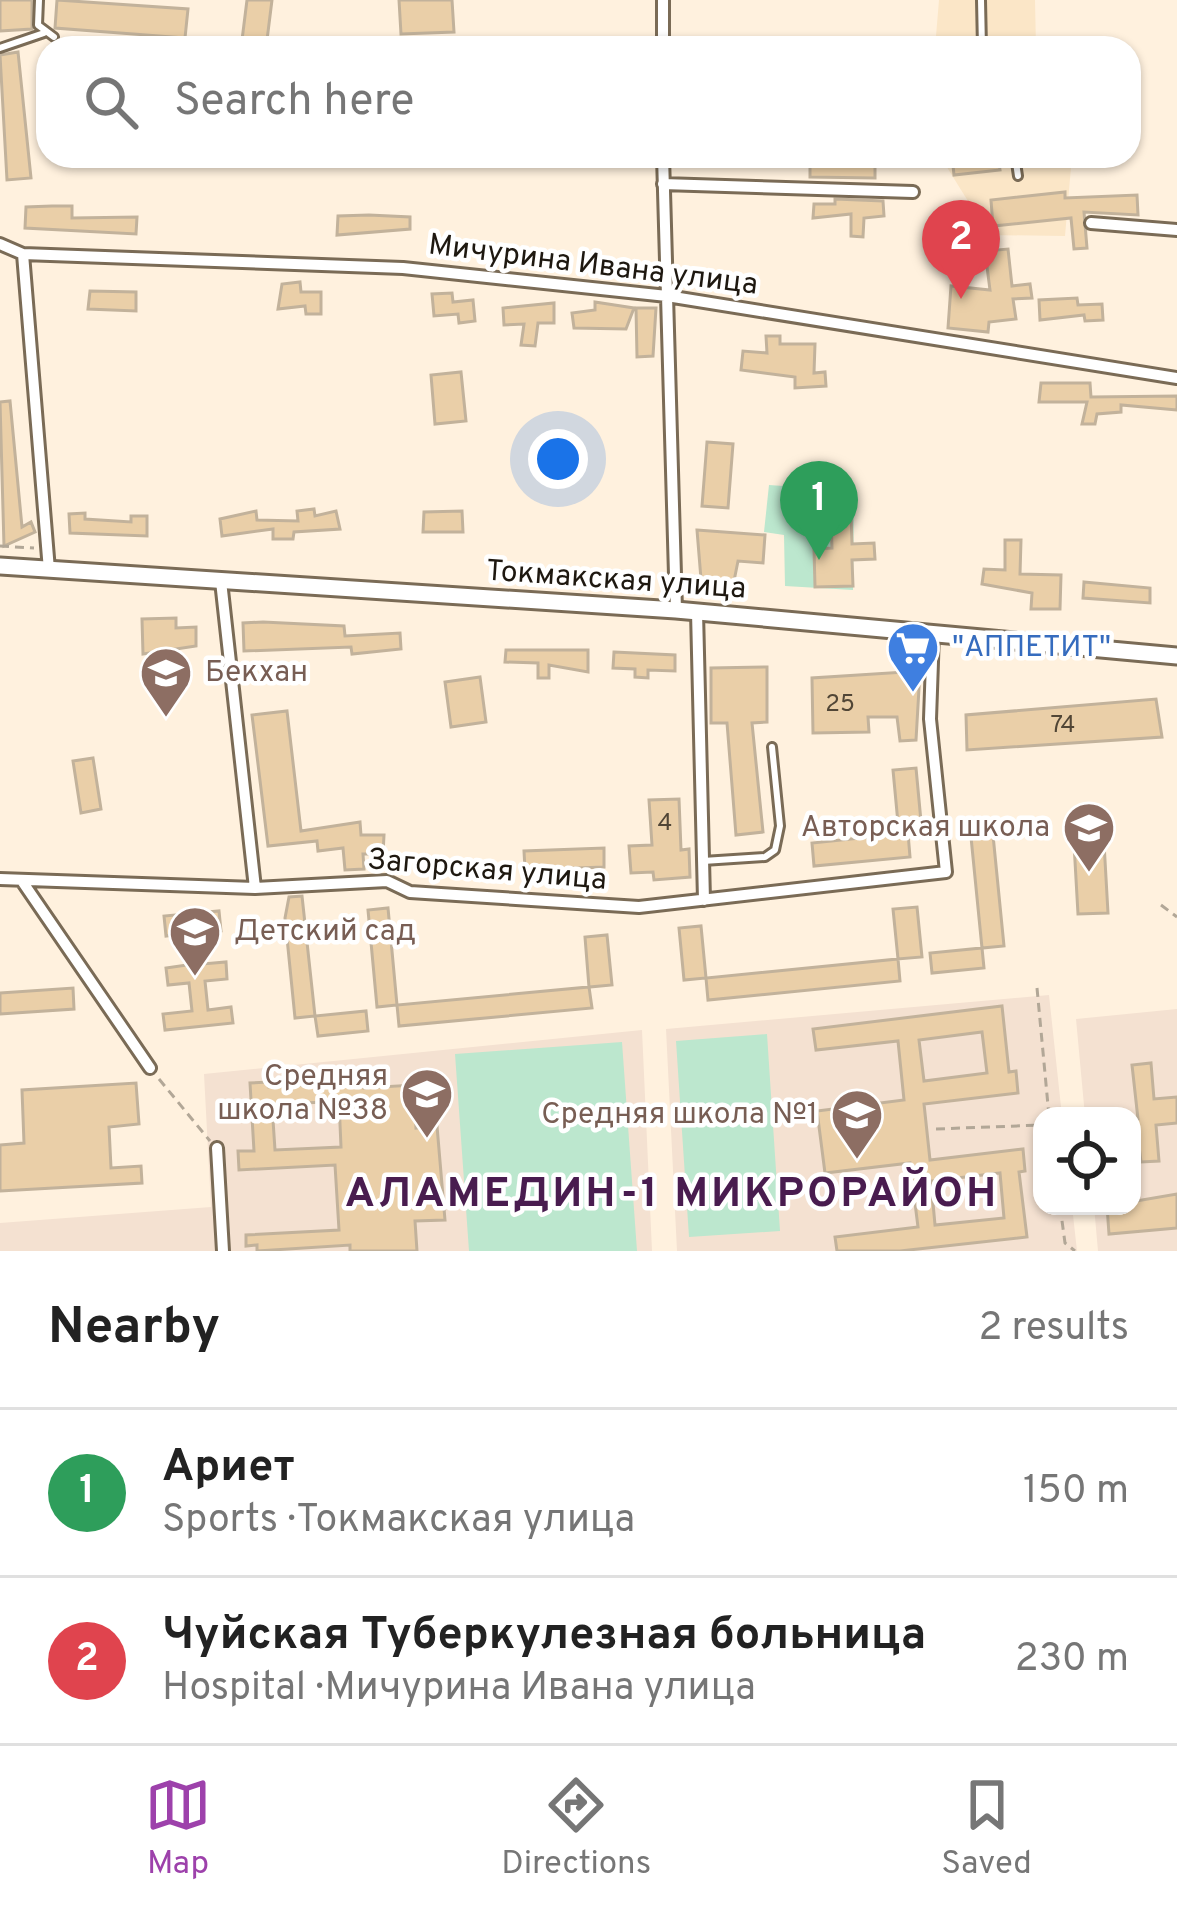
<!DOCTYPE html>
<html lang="en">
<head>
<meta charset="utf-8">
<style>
  :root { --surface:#fff; --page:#f6f6f6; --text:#222; --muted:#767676; --line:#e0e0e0; --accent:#9d41ab }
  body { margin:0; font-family:Overpass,sans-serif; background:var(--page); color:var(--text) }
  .controls { position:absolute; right:36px; bottom:36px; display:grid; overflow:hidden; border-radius:24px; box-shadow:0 3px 9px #0004 }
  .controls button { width:108px; height:108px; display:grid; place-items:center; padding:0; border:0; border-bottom:3px solid var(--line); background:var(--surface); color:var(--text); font:60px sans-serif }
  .you { position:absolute; left:558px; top:459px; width:42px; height:42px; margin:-30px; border:9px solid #fff; border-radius:50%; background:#1a73e8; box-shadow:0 0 0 18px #1a73e833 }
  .badge { display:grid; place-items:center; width:78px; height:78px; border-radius:50%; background:var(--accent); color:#fff; font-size:39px; font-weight:700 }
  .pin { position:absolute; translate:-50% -99px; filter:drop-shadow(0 3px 6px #0008) }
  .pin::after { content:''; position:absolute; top:63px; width:42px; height:36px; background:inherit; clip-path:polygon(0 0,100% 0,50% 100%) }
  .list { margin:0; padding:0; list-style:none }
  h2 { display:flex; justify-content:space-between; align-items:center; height:156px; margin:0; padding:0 48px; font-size:51px }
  h2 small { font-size:39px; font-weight:400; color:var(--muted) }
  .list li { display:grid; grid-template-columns:78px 1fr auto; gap:36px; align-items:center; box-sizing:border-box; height:168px; padding:0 48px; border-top:3px solid var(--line) }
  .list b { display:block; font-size:45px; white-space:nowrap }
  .list p { margin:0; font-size:39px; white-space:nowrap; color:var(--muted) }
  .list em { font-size:39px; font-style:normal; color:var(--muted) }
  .icon { flex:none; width:66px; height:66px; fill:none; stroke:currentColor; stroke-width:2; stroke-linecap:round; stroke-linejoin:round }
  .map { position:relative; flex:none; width:1177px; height:1251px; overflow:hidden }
  .search { position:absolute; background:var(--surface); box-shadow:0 3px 9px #0004; left:36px; right:36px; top:36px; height:132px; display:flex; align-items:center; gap:30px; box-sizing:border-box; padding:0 42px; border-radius:36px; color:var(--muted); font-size:45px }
  .sheet { height:492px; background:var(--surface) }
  nav { display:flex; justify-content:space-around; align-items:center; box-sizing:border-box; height:168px; border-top:3px solid var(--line); background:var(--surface); font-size:33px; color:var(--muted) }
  nav a { display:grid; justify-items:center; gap:6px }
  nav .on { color:var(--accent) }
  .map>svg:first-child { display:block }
  .built { fill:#fbe6c7 }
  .education { fill:#f4e1d1 }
  .green { fill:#bce7ce }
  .building { fill:#eacfa8; stroke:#c2b29b; stroke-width:3; fill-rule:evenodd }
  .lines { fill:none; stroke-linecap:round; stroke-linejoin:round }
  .service-casing { stroke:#7a6b56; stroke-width:12 }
  .minor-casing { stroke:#7a6b56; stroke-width:16 }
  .secondary-casing { stroke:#7a6b56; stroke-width:21 }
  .path { stroke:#b2a797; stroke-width:3; stroke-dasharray:9 6; stroke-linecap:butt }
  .service { stroke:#fff; stroke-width:6 }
  .minor { stroke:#fff; stroke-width:10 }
  .secondary { stroke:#fff; stroke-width:15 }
  .labels { text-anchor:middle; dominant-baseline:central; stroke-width:9; stroke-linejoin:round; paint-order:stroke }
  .number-label { font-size:24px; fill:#514636 }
  .street-label { font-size:30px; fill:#1e1810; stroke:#fff }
  .shop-label { font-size:30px; fill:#366cbe; stroke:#fff; text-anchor:start }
  .education-label { font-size:30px; fill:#785e54; stroke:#fff; text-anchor:end }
  .district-label { font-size:42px; font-weight:bold; letter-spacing:3px; fill:#491c4f; stroke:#fff }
</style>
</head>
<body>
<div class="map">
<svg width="1177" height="1251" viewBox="0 0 1177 1251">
  <rect width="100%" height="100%" fill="#fff1de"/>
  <path class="built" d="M939 0H1035L1036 48H935Z
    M940 156H1072L1065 236 989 235Z"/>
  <path class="education" d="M1049 995 1062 1116H1042V1206H1072L1077 1251H677L666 1029Z
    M1177 1009V1251H1098L1094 1206H1132V1116H1085L1076 1019Z
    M642 1030 652 1251H0V1223L211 1207 204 1074Z"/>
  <path class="green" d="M769 485 854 491 853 590 785 586 784 535 764 532Z
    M767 1034 780 1231 689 1237 676 1041Z
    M622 1042 637 1251H469L455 1054Z"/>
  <path class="building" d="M0 0H32V29L0 31Z
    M57 0 188 9 185 38 55 28Z
    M247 0H272L266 48H241Z
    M399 0H452L454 32 401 34Z
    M18 52 31 178 7 180 0 55Z
    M952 156H998L1000 170 954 175Z
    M810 160 875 162V178L810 177Z
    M1065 192V198L1137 195 1138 215 1084 212 1087 248 1074 249 1071 218 993 226 991 200Z
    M835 199 883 201 884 216 864 218 863 237 851 236V214L813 218 814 204H835Z
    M52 206H72V218L137 217 136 234 25 228 26 207Z
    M369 215 410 217V229L337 235 338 216Z
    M1008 249 1012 286 1030 284 1032 298 1013 299 1016 319 989 322 988 332 948 328 951 286 990 290 985 251Z
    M300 282 301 292H321V314H306L305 306 278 309 282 284Z
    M90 291 136 292V311L88 309Z
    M452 293 453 302 473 300 475 321 459 323 458 314 434 316 432 294Z
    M1077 298 1078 305 1102 304 1103 320 1085 321 1084 315 1040 320 1039 300Z
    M595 302 634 308 626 329 574 328 572 313 595 310Z
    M554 303V323H538L535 346 521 345 524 324 504 325 503 308Z
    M636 308H656L653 356 637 357Z
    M766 336H780V344H815L814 373 825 372 826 386 795 388V377L741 370 743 351 767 353Z
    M461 372 466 421 435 424 431 375Z
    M1041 383H1090L1091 397 1177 396V410L1121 405V412L1097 414 1095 424H1082L1087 402H1039Z
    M10 401 22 527 31 522 35 532 4 546 0 402Z
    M707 442 733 444 728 508 702 506Z
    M314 509 315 516 336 511 340 529 294 532 293 539H273V529L222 536 220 519 256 511 257 520 298 521 297 511Z
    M462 511 463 532H423L424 512Z
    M85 513V519L131 522V516H147V536L70 533 69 514Z
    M831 513H851L852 544 874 543 875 559 852 560 853 586 815 587 814 549 832 548Z
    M697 530 765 535 763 563 738 561 734 581 701 579Z
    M1005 540H1021L1020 574 1061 575 1060 609H1031L1032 593 982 584 984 569 1005 570Z
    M1084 582 1150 588V603L1083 598Z
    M176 618V628L196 627V646L143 654 142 619Z
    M263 622 344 626 345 636 400 633 401 649 352 654 351 647 244 651 243 623Z
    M506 650H588V672L549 665V678H538V663L505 662Z
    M614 652 675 655V671L648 670V678L635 677V669L613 668Z
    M767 667V722L752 723 763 832 736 835 727 723H711V668Z
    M920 671 916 740 900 741 897 717H868L869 732 813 733 812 678Z
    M480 677 486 722 451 727 445 682Z
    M1156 699 1162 737 967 750 966 715Z
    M287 711 301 831 360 822 361 835H384L383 854H363L364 869 345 870 343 848 318 851 317 841 268 846 252 715Z
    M93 758 101 809 81 813 73 761Z
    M916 768 922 832 899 834 893 770Z
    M679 799 681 850 689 849 690 877 654 880 653 872 631 873 629 846 652 845 649 800Z
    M992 825 1004 946 982 948 970 827Z
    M1103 825 1108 913 1078 914 1073 826Z
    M908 833 910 857 814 866 812 843Z
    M604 848V867L525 870 524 851Z
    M302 896 315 1016 295 1018 285 918 289 897Z
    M917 907 922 957 898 959 893 909Z
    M388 908 397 1005 377 1007 368 910Z
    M219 911 221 931 200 933 203 964 226 962 227 979 205 981 208 1010 231 1007 233 1023 165 1030 163 1014 192 1011 189 983 168 985 166 968 187 965 184 934 166 936 164 916Z
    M701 926 706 978 684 980 679 928Z
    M607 935 612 985 589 987 585 937Z
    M982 948 984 968 932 973 930 953Z
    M898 959 900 981 708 1000 706 978Z
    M589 987 592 1008 399 1026 397 1005Z
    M73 988 74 1009 0 1014V993Z
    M1002 1006 1009 1072 1016 1071 1018 1093 924 1104 930 1160 1023 1149 1025 1171 1019 1172 1027 1237 900 1251H837L835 1237 918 1227 910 1163 825 1173 817 1111 904 1100 898 1041 816 1050 813 1029ZM982 1032 987 1073 924 1081 919 1040ZM1000 1173 1004 1218 935 1225 931 1181Z
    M366 1011 368 1031 318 1036 315 1016Z
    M1151 1063 1154 1099 1177 1097V1123L1156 1125 1159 1161 1141 1162 1138 1138 1132 1139V1120L1138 1119 1132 1065Z
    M364 1081V1088L414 1085 416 1128 437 1126 445 1220 415 1221 417 1251H350V1245L257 1251V1245L246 1246V1235L339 1230 335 1165 239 1170 238 1151H254L250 1083 269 1082V1087ZM339 1101 341 1147 275 1150 272 1105Z
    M136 1083 139 1124 109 1127 111 1168 141 1166 142 1183 0 1191V1145L24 1143 22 1090Z
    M1177 1194V1228L1109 1234 1107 1206Z"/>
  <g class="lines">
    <g class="service-casing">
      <path id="service" d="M39 0 38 25 54 37
        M981 0 982 48
        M0 48 44 33
        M1015 156 1018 176
        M703 861 765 857 775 850 780 826 772 747"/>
    </g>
    <g class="minor-casing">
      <path id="minor" d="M663 0V48
        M663 156 676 610
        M663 184 913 192
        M1091 223 1177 230
        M0 244 23 254 403 268 667 296 1177 378
        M23 254 49 570
        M221 581 255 888
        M697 612 704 900
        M0 879 255 888 387 881 410 892 639 907 946 872 930 719 933 633
        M22 881 150 1068
        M217 1148 223 1251"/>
    </g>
    <g class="secondary-casing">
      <path id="secondary" d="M0 566 676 610 1177 656"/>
    </g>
    <path class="path" d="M0 546 34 548
      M1161 905 1177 917
      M1037 988 1049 1116
      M159 1079 210 1141
      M936 1129 1042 1125
      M1060 1206 1065 1243 1075 1251"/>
    <use href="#service" class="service"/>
    <use href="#minor" class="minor"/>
    <use href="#secondary" class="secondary"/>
  </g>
  <defs>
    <g id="supermarket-pin" transform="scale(2.7)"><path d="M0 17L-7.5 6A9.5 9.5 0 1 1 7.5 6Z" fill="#3f7fe0" stroke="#fff"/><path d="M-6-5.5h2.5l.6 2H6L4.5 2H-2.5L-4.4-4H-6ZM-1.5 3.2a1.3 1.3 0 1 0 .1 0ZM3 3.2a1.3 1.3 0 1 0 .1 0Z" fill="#fff"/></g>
    <g id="school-pin" transform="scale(2.7)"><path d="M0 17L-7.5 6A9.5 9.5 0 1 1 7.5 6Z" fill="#8d6e63" stroke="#fff"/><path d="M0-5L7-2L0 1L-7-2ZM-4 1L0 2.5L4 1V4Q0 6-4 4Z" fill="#fff"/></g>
  </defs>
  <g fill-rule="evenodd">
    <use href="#supermarket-pin" x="913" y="648"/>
    <use href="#school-pin" x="166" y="673"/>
    <use href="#school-pin" x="1089" y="828"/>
    <use href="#school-pin" x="195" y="932"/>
    <use href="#school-pin" x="427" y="1094"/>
    <use href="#school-pin" x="857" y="1115"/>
  </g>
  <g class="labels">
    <g class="number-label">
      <text x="840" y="705">25</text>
      <text x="1063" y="726">74</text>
      <text x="665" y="824">4</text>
    </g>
    <g class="street-label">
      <text transform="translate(593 266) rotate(7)">Мичурина Ивана улица</text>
      <text transform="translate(616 581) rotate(4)">Токмакская улица</text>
      <text transform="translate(487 871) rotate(5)">Загорская улица</text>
    </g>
    <g class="shop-label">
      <text x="952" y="648">"АППЕТИТ"</text>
    </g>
    <g class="education-label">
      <text x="205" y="673" text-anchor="start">Бекхан</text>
      <text x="1050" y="828">Авторская школа</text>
      <text x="234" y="932" text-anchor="start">Детский сад</text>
      <text x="388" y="1077">Средняя<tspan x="388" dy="34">школа №38</tspan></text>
      <text x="818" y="1115">Средняя школа №1</text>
    </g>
    <g class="district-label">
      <text x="672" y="1195">АЛАМЕДИН-1 МИКРОРАЙОН</text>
    </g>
  </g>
</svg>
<div class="controls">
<button><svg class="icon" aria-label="locate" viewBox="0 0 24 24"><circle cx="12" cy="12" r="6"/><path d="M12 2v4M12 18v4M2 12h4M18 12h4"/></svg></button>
</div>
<div class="you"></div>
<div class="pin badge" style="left:819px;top:560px;background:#2e9e5b">1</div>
<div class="pin badge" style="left:961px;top:299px;background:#e0444e">2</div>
<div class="search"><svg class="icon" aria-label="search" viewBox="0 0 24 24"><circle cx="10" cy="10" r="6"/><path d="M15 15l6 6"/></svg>Search here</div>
</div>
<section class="sheet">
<h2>Nearby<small>2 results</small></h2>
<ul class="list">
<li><span class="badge" style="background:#2e9e5b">1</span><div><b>Ариет</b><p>Sports · Токмакская улица</p></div><em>150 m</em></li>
<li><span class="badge" style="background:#e0444e">2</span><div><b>Чуйская Туберкулезная больница</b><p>Hospital · Мичурина Ивана улица</p></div><em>230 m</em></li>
</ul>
</section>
<nav>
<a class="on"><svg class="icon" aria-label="map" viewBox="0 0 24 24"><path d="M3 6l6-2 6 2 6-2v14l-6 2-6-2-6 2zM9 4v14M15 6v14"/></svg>Map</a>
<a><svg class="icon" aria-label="directions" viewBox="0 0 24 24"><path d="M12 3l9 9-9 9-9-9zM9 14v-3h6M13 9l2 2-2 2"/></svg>Directions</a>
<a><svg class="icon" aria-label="saved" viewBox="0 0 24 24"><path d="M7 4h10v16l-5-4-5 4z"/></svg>Saved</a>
</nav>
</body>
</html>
